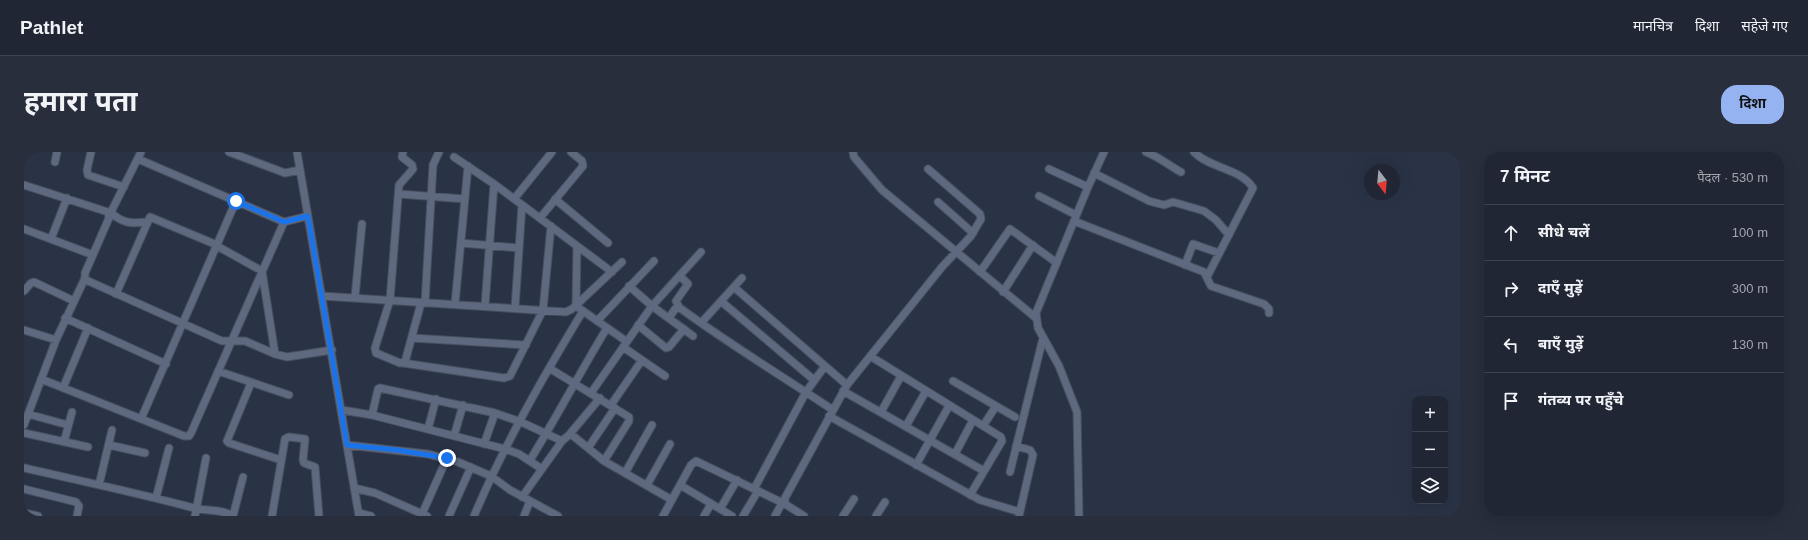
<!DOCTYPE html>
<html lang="hi">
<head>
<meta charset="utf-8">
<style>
  :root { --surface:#202634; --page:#282e3c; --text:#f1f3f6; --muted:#a2a5ac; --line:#3d434f; --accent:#95b2f1 }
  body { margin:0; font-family:Arial,"Noto Sans Devanagari",sans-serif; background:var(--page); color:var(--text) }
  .controls { position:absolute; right:12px; bottom:12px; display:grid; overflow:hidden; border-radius:8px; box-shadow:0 4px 16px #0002 }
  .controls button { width:36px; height:36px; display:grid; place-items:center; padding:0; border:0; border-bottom:1px solid var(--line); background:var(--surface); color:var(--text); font:20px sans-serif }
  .compass { position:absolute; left:1340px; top:12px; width:36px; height:36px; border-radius:50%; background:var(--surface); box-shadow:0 4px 16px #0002; rotate:164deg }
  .stop { position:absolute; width:12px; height:12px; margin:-9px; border:3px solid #1a73e8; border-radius:50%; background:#fff }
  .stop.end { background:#1a73e8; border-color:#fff; box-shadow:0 1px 4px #0008 }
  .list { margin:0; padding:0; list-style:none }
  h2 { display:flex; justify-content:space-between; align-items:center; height:52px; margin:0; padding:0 16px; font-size:17px }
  h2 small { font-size:13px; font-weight:400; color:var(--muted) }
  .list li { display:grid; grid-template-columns:26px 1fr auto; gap:12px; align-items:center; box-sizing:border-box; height:56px; padding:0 16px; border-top:1px solid var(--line) }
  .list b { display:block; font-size:15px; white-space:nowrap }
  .list em { font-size:13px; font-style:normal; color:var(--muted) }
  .icon { flex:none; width:22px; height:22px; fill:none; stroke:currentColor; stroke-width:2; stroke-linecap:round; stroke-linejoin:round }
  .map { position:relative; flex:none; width:1436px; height:364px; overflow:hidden; border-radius:16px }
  header { display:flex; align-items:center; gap:24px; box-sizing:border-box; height:56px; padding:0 20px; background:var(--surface); border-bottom:1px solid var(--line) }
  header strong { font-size:19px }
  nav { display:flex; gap:22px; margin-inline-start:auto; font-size:14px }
  .intro { display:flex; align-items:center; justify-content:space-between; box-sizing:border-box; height:96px; padding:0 24px }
  h1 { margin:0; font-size:28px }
  .button { padding:10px 18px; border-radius:16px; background:var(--accent); color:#111; font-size:14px; font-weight:700 }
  main { display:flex; gap:24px; padding:0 24px }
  aside { flex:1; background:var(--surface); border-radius:16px; box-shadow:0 4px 16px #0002 }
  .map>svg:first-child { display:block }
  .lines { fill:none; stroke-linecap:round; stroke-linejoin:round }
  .minor-casing { stroke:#474f5f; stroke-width:9 }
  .minor { stroke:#5e697f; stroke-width:7 }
  .route { stroke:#1a73e8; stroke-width:5 }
</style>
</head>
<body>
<header>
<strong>Pathlet</strong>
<nav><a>मानचित्र</a><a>दिशा</a><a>सहेजे गए</a></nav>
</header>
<div class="intro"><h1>हमारा पता</h1><a class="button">दिशा</a></div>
<main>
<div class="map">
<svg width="1436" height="364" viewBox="0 0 1436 364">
  <rect width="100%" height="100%" fill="#2a3346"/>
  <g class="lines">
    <g class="minor-casing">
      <path id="minor" d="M67 0 63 18 64 23 100 35
        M205 0 261 21 276 18
        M273 0 335 364
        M379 0 378 5 388 13 389 17 375 33 366 148 351 196 352 201 376 211 381 210 397 151
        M829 0 830 5 858 38 1012 166
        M1122 0C1137 6 1144 13 1157 20
        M1170 0C1185 16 1218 17 1229 36L1183 125
        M430 5 470 32 588 120
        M31 10 33 0
        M1025 17 1064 35
        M1070 21 1125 49 1140 53 1149 50 1180 59 1192 68 1205 83
        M0 33 84 60 85 66 61 121V126L62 128 198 189H221L251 202 263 205 308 198
        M375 42 441 47
        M1015 44 1052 63
        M490 47 528 0
        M531 47 584 91
        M914 50 949 81
        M87 61C99 71 107 72 122 70
        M86 62 117 0
        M516 66 559 14 558 9 547 0
        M1050 69 1180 120 1187 134 1240 152 1245 157V161
        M260 70 284 64
        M0 77 69 103
        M27 87 43 46
        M437 91 495 96
        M193 94 238 119 251 202
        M553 94 552 154 602 189
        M1161 113 1169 92 1195 101
        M956 120 986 77 1033 111
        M605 134 628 154 677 100
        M711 136 823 233
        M0 139 7 131 10 130 50 149
        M979 140 1009 93
        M92 142 126 65 193 93
        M298 144 542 160 548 157 598 110
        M331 145 338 72
        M698 150 790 228
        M401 151 409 13 415 0
        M431 152 444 14
        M461 154 470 32
        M655 155 652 149 664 132 656 124
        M491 156 498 53
        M41 166 142 212
        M645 166 651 157 656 156C705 192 758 224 809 258
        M573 169 630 109
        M677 171 718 126
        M614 173 642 196 645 195 660 177
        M0 178 32 188 0 273
        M388 186 502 193
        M32 188 61 126
        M599 195 641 224
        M846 204 977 285 978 289 946 343
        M379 211 480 226 486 224 519 158 527 74
        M525 216 605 265V269L580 309
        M194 219 265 243
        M17 227 160 284H165L167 281 260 70 114 7
        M929 229 991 265
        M227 231 203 289 205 291 257 308
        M39 236 64 176
        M819 239 960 319
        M567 241 628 154 669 184
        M587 253 618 208
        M318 258 348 263 481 297 495 302 518 317
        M857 260 877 224
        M4 262 44 273
        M348 263 354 237 356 236 471 261 497 270 538 289 545 283H548L580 309 648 348
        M805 264 956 348 996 360
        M117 267 212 49
        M882 274 902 239
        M959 274 972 254
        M404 277 412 247
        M0 281 64 295
        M545 283 576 246
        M430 284 439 253
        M40 290 48 260
        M460 292 471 261
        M85 293 121 301
        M323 293 404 302 434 310 467 324 486 338 534 364
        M992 294 1006 298 1009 303 995 364
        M564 296 591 256
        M931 302 949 268
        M506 308C533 265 556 220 583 176
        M892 313 925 254
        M0 316C57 329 114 341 170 356 181 359 200 357 208 364
        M986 320 1019 186
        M601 321 628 273
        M75 333 88 278
        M623 333 646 292
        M656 333 708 364
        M330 336 351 341 403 364
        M0 337 52 350 55 354 53 364
        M730 337 782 240 801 214
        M498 345 538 289
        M132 346 145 296
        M696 357 713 328
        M0 361 14 364
        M335 361 347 364
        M398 362 423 306
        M171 364 182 306
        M209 364 219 325
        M248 364 261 287 265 285 281 287 279 308 280 311 291 315 295 364
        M425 364 447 315
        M450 364C480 293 519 225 559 159
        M500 364 506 349
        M639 364 667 313 672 309 761 352
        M680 364 687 352
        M719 364 734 339
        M751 364 758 351
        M780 364 761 352V346L823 233 918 115 947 84 957 67 956 62 904 17
        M819 364 830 347
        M852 364 861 350
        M1055 364 1053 260 1035 214 1014 176 1012 161 1064 35 1080 0"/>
    </g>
    <use href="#minor" class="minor"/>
  </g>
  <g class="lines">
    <path class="route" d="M212 49 260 70 284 64 323 293 373 298 423 306"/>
  </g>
</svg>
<div class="controls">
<button>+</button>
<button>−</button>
<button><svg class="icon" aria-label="layers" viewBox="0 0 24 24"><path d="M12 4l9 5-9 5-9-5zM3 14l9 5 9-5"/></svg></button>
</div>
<svg class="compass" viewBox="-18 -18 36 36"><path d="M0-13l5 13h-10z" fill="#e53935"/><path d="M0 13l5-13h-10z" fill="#a2a5ac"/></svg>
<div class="stop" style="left:212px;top:49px"></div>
<div class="stop end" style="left:423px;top:306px"></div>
</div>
<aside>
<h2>7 मिनट<small>पैदल · 530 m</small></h2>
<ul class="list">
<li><svg class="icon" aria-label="ahead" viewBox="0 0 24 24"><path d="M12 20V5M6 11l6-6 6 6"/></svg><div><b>सीधे चलें</b></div><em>100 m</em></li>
<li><svg class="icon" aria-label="right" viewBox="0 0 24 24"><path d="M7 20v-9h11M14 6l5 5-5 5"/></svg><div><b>दाएँ मुड़ें</b></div><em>300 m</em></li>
<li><svg class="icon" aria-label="left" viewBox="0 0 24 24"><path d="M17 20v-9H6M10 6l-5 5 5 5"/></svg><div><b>बाएँ मुड़ें</b></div><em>130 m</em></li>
<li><svg class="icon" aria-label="arrive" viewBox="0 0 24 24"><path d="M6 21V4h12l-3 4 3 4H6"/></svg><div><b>गंतव्य पर पहुँचे</b></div></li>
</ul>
</aside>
</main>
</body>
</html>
